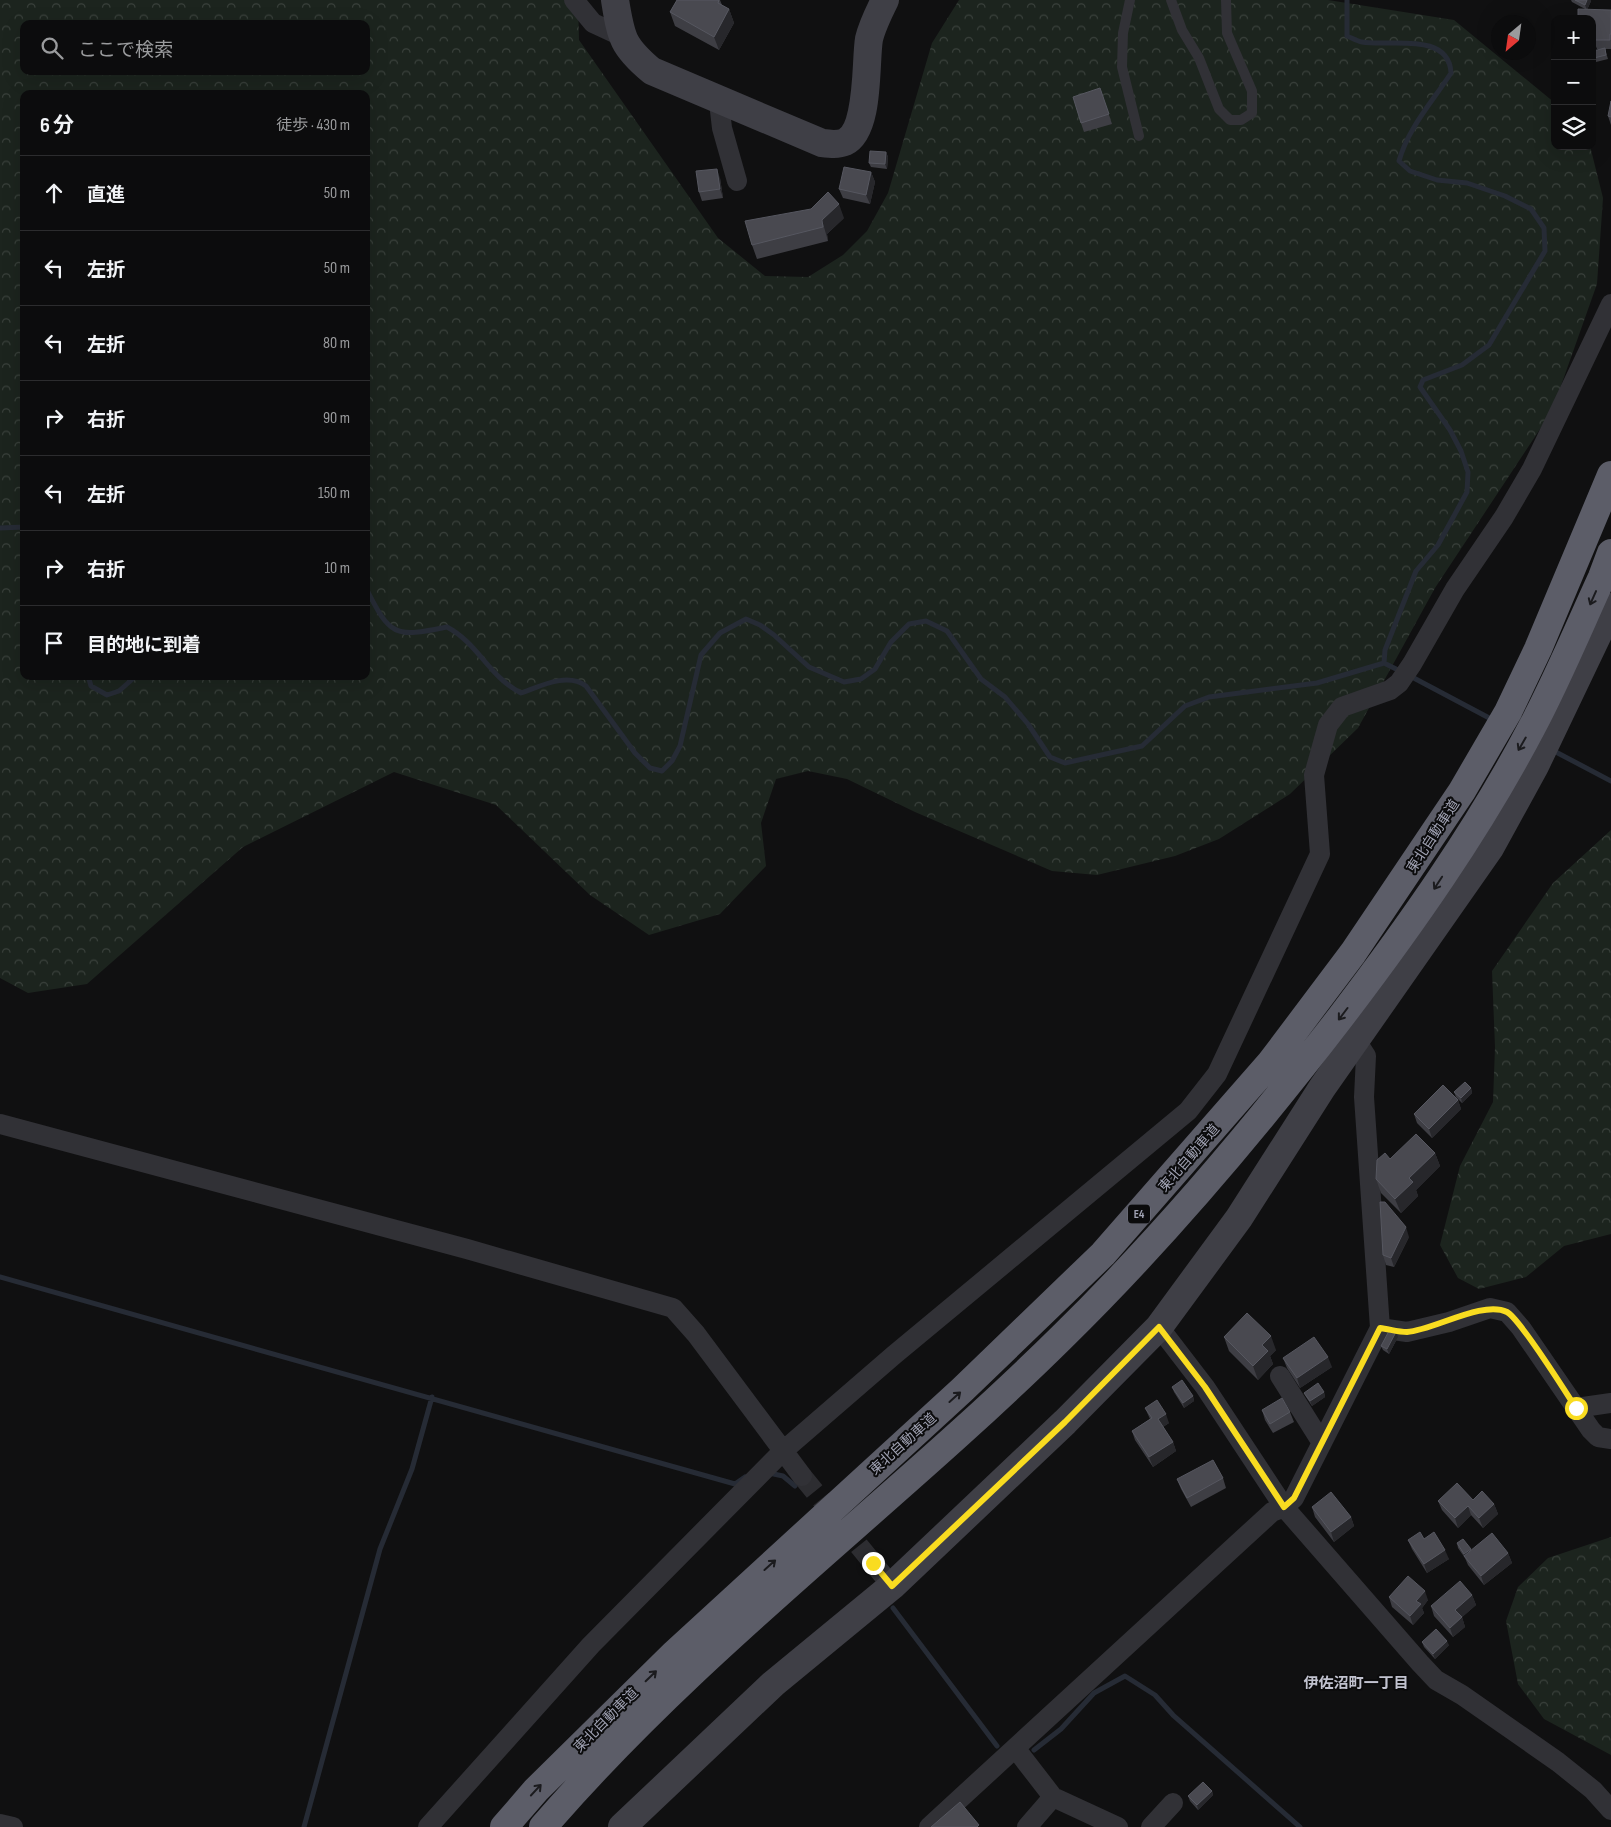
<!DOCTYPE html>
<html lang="ja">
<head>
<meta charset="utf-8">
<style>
  :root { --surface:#0c0c0d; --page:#1a1a1b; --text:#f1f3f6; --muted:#9a9b9d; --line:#2c2c2e }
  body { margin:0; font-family:"Sofia Sans Condensed","Noto Sans JP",sans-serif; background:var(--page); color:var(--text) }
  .controls { position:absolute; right:15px; top:15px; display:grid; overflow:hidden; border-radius:10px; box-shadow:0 5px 20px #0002 }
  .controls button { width:45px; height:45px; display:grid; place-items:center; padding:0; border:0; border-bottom:1px solid var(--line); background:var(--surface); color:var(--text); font:25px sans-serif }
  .compass { position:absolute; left:1491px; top:15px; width:45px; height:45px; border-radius:50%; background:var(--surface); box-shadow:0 5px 20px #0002; rotate:209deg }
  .stop { position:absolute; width:15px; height:15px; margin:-11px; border:4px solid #f9dc20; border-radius:50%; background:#fff }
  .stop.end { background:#f9dc20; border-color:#fff; box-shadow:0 1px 5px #0008 }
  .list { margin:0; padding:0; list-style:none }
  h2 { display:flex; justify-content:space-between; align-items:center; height:65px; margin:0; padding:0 20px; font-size:21px }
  h2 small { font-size:16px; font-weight:400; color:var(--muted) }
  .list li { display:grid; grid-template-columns:32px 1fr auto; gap:15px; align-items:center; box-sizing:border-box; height:75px; padding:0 20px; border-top:1px solid var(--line) }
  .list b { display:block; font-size:19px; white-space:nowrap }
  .list em { font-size:16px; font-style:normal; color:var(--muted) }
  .icon { flex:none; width:28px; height:28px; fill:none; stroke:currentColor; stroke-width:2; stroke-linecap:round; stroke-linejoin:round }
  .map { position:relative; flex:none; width:1611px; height:1827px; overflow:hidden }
  .search { position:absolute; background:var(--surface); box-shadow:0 5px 20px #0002; left:20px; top:20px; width:350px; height:55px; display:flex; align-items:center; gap:12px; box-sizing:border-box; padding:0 18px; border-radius:10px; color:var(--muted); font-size:19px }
  .panel { position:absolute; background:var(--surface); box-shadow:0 5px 20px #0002; left:20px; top:90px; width:350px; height:590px; border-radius:10px }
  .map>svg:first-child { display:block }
  .forest { fill:url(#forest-crowns); fill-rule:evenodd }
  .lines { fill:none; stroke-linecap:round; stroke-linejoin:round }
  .stream { stroke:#262b35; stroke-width:5 }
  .street-tunnel { stroke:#2d2d31; stroke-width:20; stroke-dasharray:20 10; stroke-linecap:butt }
  .lane { stroke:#313136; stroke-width:10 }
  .street { stroke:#313136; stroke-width:20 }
  .secondary { stroke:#3f3f46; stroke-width:28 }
  .highway { stroke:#5c5d68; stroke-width:28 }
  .wall { fill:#3e3e44 }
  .shaded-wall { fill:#27272b }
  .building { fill:#494950; stroke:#565760 }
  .oneway { stroke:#1b1b1e }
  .route { stroke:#f9dc20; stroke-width:6 }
  .labels { text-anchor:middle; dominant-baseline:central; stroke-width:4; stroke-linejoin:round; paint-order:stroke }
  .shield { fill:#0b0b0c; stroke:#737581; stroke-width:1 }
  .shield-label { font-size:12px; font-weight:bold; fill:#a0a2b3 }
  .street-label { font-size:14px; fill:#a0a2b3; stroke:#0b0b0c }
  .neighbourhood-label { font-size:15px; font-weight:bold; fill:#c1c2cf; stroke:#0b0b0c }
</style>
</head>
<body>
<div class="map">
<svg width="1611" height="1827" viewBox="0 0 1611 1827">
  <defs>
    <pattern id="forest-crowns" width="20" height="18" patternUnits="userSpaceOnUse" patternTransform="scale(1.25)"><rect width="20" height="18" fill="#1c241e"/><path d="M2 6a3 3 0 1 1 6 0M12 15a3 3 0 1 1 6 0" fill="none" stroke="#3a413c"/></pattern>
  </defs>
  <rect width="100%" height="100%" fill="#101011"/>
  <path class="forest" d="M0 0H578L579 40 718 238 765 276 808 277 843 255 867 231 888 193 932 43 959 0H1328L1454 20 1555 103V146H1590L1603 198 1597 284 1552 411 1435 588 1358 728 1290 794 1219 839 1175 856 1097 875 1052 871 915 812 847 779 808 771 776 779 761 823 766 866 720 914 649 935 590 895 496 805 394 772 243 847 87 984 28 993 0 978ZM24 24H366V71H24ZM24 94H366V676H24Z
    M1611 830V1234L1564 1246 1526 1277 1479 1289 1458 1278 1440 1245 1460 1166 1493 1102 1495 1047 1492 971 1553 883Z
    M1611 1537V1755L1544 1719 1518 1684 1506 1621 1518 1587 1548 1558Z"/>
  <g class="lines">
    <path class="stream" d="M1347 0V36C1352 38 1357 41 1362 42 1389 47 1449 31 1451 73 1433 101 1408 128 1399 161L1410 171 1437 180 1467 183 1505 196 1531 209 1544 228 1545 251 1489 345 1462 365 1423 380 1420 387 1450 430 1461 451 1468 472 1467 492 1438 545 1416 571 1385 650 1384 663
      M0 528 24 527
      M366 588C390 636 394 638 447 627 479 644 488 676 521 693 541 686 567 672 586 686L635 753 650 768 662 771 672 761 680 746 701 655 720 633 746 619 760 625 774 635 809 667 844 682 861 679 875 669 891 642 909 624 926 621 947 631 981 679 1005 697 1028 724 1050 757 1065 763 1142 746 1185 706 1209 697 1317 683 1384 663 1402 672
      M88 676 91 686 107 695 119 691 136 676
      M1410 676 1493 720
      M1552 750 1611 781
      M0 1277 735 1484 745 1477
      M769 1473 783 1476 795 1486
      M893 1608 997 1746
      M1034 1750 1061 1729 1094 1693 1125 1676 1155 1695 1173 1715 1300 1827
      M304 1827 380 1549 412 1469 432 1397"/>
    <path class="street-tunnel" d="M802 1476 873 1563"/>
    <path class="lane" d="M1130 0 1123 33 1122 67 1139 136
      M1171 0 1182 30 1199 58 1219 109 1230 120H1241L1252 113V91L1227 33 1226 0"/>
    <path class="street" d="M574 0 593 23 621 36
      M719 102 722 128 737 181
      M0 1124 467 1249 673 1308 696 1334 802 1476
      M1159 1327 1205 1387 1284 1507 1420 1663 1436 1680 1462 1695 1558 1762 1593 1790 1611 1810
      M1380 1328 1407 1332 1449 1322 1490 1308 1507 1312 1521 1328 1591 1430 1598 1437 1611 1439
      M1280 1376 1322 1443
      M1576 1408 1611 1403
      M873 1563 892 1586
      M1016 1749 1053 1797 1118 1827
      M0 1824 13 1827
      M428 1827 591 1645 783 1451 894 1355 1188 1111 1217 1074 1320 854 1314 775 1328 725 1342 707 1390 690 1399 683 1412 664 1455 589 1504 517 1532 469 1611 304
      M929 1827 1272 1512 1284 1507 1294 1498 1380 1328 1364 1097 1366 1056 1355 1039
      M1027 1827 1053 1797
      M1151 1827 1173 1803"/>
    <path class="secondary" d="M615 0C621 37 622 46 652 71L822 143C830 144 838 145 845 142 870 130 865 62 869 39 872 26 879 12 885 0
      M622 1827 773 1684 892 1586 1065 1422 1159 1327 1239 1218 1322 1088 1490 848 1535 766 1611 607"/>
    <path class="highway" d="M504 1827 536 1790 675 1653 962 1390 1103 1254 1271 1062 1353 953 1462 791 1508 712 1538 649 1611 475
      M543 1827C699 1646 893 1504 1062 1337 1163 1238 1254 1130 1340 1018 1410 926 1478 830 1532 727 1558 678 1579 627 1602 577L1611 553"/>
  </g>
  <path class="wall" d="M677 0H720L722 5 729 9 734 23 719 50 675 26 670 12Z
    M1571 0H1590L1591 1 1587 10H1611V49H1605L1608 59 1596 62 1594 58 1600 49H1597L1595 44H1592V19L1587 10 1572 2Z
    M1100 88 1112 124 1084 132 1081 123Z
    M1611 101V125L1608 116Z
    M886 152 888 157 887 169 871 167 869 163Z
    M871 172 875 182 870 204 843 198 839 189Z
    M720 178 723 198 702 201 699 192Z
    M844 218 827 234 828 241 757 259 752 245Z
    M1471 1088 1472 1093 1462 1103 1456 1097 1454 1092Z
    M1458 1100 1461 1109 1432 1138 1417 1123 1414 1114Z
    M1435 1153 1440 1166 1416 1190 1418 1196 1401 1213 1381 1193 1376 1179 1390 1159Z
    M1409 1237 1394 1267 1386 1265 1383 1255Z
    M1224 1337 1276 1350 1270 1356 1273 1364 1258 1380 1229 1351Z
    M1398 1337 1389 1354 1383 1350 1381 1346Z
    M1283 1358 1332 1367 1300 1388 1287 1368Z
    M1172 1387 1193 1396 1194 1401 1184 1408 1174 1392Z
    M1324 1392 1325 1397 1312 1406 1306 1397 1304 1393Z
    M1145 1408 1169 1423 1163 1427 1173 1442 1176 1451 1153 1467 1135 1440 1132 1431 1150 1419Z
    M1262 1410 1290 1412 1294 1422 1273 1433 1265 1420Z
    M1223 1478 1226 1488 1191 1507 1181 1489 1177 1479Z
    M1473 1500 1494 1504 1498 1514 1483 1528 1471 1515 1458 1528 1442 1510 1438 1501Z
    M1312 1507 1351 1517 1354 1526 1334 1542 1315 1517Z
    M1424 1539 1449 1559 1427 1573 1412 1549 1408 1540Z
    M1457 1543 1471 1551 1508 1553 1512 1563 1484 1585 1468 1565 1465 1558 1458 1548Z
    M1472 1595 1476 1605 1462 1617 1465 1627 1453 1637 1434 1616 1431 1606Z
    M1389 1597 1428 1600 1422 1608 1424 1613 1413 1625 1392 1607Z
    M1422 1642 1449 1645 1435 1659 1424 1647Z
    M1212 1791 1213 1795 1198 1810 1190 1801 1188 1796Z"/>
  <path class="shaded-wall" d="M1587 0H1590L1591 1 1587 10 1585 5Z
    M729 9 734 23 719 50 714 37Z
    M886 152 888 157 887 169 885 164Z
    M717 169 720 178 723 198 720 189Z
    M871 172 875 182 870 204 866 195Z
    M839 204 844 218 827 234 828 241 822 220Z
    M1471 1088 1472 1093 1462 1103 1461 1098Z
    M1458 1100 1461 1109 1432 1138 1429 1129Z
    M1435 1153 1440 1166 1416 1190 1418 1196 1401 1213 1395 1199 1409 1178Z
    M1406 1227 1409 1237 1394 1267 1391 1258Z
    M1396 1332 1398 1337 1389 1354 1387 1349Z
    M1271 1336 1276 1350 1270 1356 1273 1364 1258 1380 1253 1366 1262 1345Z
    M1328 1357 1332 1367 1300 1388 1297 1378Z
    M1324 1392 1325 1397 1312 1406 1310 1401Z
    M1193 1396 1194 1401 1184 1408 1183 1403Z
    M1166 1414 1169 1423 1161 1428 1158 1419Z
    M1173 1442 1176 1451 1153 1467 1149 1457Z
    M1494 1504 1498 1514 1483 1528 1479 1518Z
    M1468 1506 1471 1515 1458 1528 1455 1518Z
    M1351 1517 1354 1526 1334 1542 1331 1532Z
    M1471 1549 1472 1554 1465 1556 1464 1554Z
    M1445 1550 1449 1559 1427 1573 1424 1564Z
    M1508 1553 1512 1563 1484 1585 1481 1576Z
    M1425 1591 1428 1600 1422 1608 1424 1613 1413 1625 1410 1616 1416 1601Z
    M1472 1595 1476 1605 1459 1620 1455 1610Z
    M1462 1617 1465 1627 1453 1637 1450 1628Z
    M1447 1641 1449 1645 1435 1659 1433 1654Z
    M1212 1791 1213 1795 1198 1810 1197 1805Z"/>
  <path class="building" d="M677 0H719L718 3 729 9 714 37 670 12Z
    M1575 0H1587L1585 5Z
    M1578 9 1611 10V34H1610V40H1594V34H1592V19H1578Z
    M1605 48 1606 55 1594 58 1593 51Z
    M1100 88 1109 114 1081 123 1073 97Z
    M1611 101V117L1608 116Z
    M870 151 886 152 885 164 869 163Z
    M844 167 871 172 866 195 839 189Z
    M717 169 720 189 699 192 696 171Z
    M828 192 839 204 822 220 823 227 752 245 745 221 811 209Z
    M1465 1082 1471 1088 1461 1098 1454 1092Z
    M1443 1085 1458 1100 1429 1129 1414 1114Z
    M1416 1134 1435 1153 1409 1178 1413 1182 1395 1199 1376 1179 1377 1160 1385 1153 1390 1159Z
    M1380 1202H1385L1406 1227 1391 1258 1383 1255Z
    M1247 1313 1271 1336 1262 1345 1268 1351 1253 1366 1224 1337Z
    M1390 1329 1396 1332 1387 1349 1381 1346Z
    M1314 1337 1328 1357 1297 1378 1283 1358Z
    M1182 1380 1193 1396 1183 1403 1172 1387Z
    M1318 1383 1324 1392 1310 1401 1304 1393Z
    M1282 1398 1290 1412 1270 1424 1262 1410Z
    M1157 1400 1166 1414 1158 1419 1173 1442 1149 1457 1132 1431 1152 1418 1145 1408Z
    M1213 1460 1223 1478 1187 1498 1177 1479Z
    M1457 1483 1473 1500 1482 1491 1494 1504 1479 1518 1468 1506 1455 1518 1438 1501Z
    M1331 1492 1351 1517 1331 1532 1312 1507Z
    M1420 1532 1424 1539 1434 1532 1445 1550 1424 1564 1408 1540Z
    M1492 1533 1508 1553 1481 1576 1464 1556Z
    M1463 1539 1471 1549 1464 1554 1457 1543Z
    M1408 1576 1425 1591 1416 1601 1421 1604 1410 1616 1389 1597Z
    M1460 1581 1472 1595 1455 1610 1462 1617 1450 1628 1431 1606Z
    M1436 1629 1447 1641 1433 1654 1422 1642Z
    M1203 1782 1212 1791 1197 1805 1188 1796Z
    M960 1802 979 1825 977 1827H931Z"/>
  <defs><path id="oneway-shaft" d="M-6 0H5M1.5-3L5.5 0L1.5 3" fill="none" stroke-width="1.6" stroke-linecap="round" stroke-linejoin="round" transform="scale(1.25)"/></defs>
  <g class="oneway">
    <use href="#oneway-shaft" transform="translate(1593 598) rotate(114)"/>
    <use href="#oneway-shaft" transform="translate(1522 744) rotate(120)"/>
    <use href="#oneway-shaft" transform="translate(1438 883) rotate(123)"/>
    <use href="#oneway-shaft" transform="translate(1343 1014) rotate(127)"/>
    <use href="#oneway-shaft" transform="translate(955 1397) rotate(-42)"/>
    <use href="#oneway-shaft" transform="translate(770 1565) rotate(-42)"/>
    <use href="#oneway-shaft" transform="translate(651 1676) rotate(-44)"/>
    <use href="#oneway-shaft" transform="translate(536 1790) rotate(-47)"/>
  </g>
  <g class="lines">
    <path class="route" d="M873 1563 892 1586 1065 1422 1159 1327 1205 1387 1284 1507 1294 1498 1380 1328C1389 1329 1398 1332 1407 1332 1434 1330 1483 1300 1507 1312 1520 1319 1565 1391 1576 1408"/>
  </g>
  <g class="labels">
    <rect class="shield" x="1128" y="1204.5" width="22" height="19" rx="4"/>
    <g class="shield-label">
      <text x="1139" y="1214">E4</text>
    </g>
    <g class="street-label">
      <text transform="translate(1433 836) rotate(-57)">東北自動車道</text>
      <text transform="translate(1189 1158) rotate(-49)">東北自動車道</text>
      <text transform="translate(903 1444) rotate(-42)">東北自動車道</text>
      <text transform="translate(606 1720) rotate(-45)">東北自動車道</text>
    </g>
    <g class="neighbourhood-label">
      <text x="1356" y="1683">伊佐沼町一丁目</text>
    </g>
  </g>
</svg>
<div class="controls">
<button>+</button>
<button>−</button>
<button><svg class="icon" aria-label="layers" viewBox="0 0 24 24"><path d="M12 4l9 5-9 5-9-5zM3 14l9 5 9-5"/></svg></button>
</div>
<svg class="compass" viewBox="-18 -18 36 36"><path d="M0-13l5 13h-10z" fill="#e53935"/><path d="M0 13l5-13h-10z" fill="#9a9b9d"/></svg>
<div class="stop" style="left:1576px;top:1408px"></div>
<div class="stop end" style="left:873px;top:1563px"></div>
<div class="search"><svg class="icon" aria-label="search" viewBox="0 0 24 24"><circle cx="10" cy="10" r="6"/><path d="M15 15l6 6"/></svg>ここで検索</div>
<section class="panel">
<h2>6 分<small>徒歩 · 430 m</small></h2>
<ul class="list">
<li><svg class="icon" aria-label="ahead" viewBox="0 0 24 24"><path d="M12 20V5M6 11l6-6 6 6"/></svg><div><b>直進</b></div><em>50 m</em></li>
<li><svg class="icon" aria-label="left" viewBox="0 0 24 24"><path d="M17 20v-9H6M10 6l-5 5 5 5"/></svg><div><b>左折</b></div><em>50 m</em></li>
<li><svg class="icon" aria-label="left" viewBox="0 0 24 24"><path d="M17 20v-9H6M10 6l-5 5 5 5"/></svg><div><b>左折</b></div><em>80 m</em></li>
<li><svg class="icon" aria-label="right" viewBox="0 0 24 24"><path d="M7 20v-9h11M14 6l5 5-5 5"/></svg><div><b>右折</b></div><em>90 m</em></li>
<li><svg class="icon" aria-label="left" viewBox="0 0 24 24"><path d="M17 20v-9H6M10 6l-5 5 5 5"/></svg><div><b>左折</b></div><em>150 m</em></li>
<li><svg class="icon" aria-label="right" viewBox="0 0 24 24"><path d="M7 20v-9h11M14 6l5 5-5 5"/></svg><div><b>右折</b></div><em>10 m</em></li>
<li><svg class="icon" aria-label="arrive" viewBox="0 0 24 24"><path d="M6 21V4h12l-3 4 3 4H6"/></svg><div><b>目的地に到着</b></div></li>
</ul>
</section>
</div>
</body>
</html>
